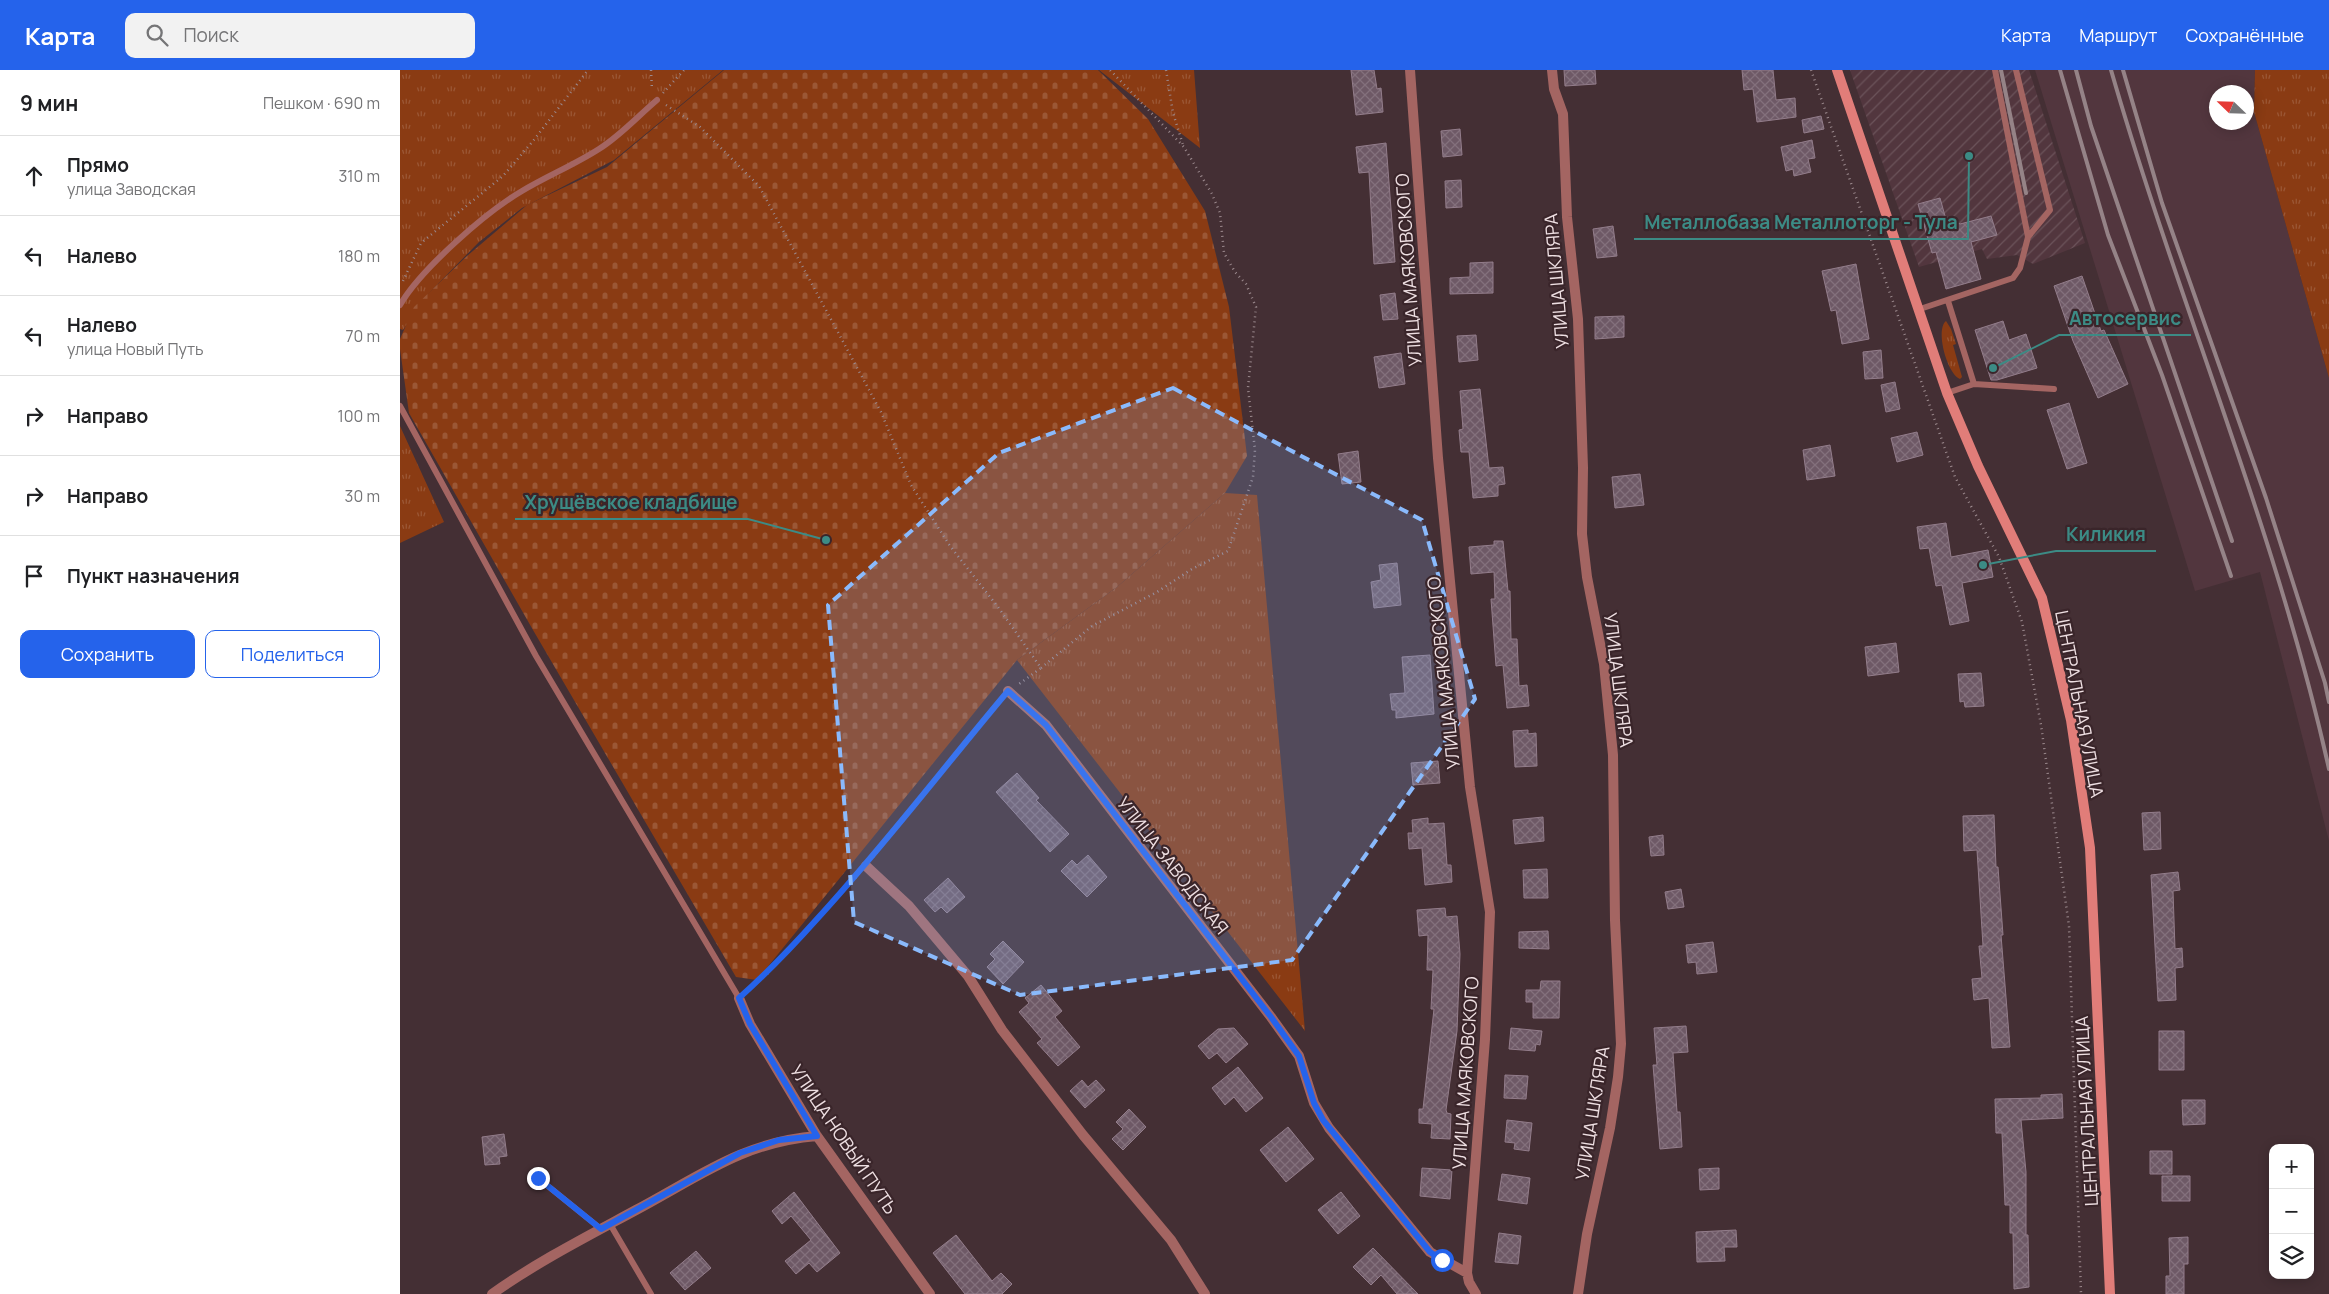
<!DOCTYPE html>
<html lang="ru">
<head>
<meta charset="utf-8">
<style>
  :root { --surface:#fff; --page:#f2f2f2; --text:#202124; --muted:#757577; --line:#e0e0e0; --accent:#2563eb }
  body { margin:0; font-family:Manrope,sans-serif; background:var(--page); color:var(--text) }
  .controls { position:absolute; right:15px; bottom:15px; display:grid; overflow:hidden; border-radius:10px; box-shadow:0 2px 12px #0003 }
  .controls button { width:45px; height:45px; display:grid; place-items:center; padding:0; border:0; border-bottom:1px solid var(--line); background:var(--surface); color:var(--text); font:25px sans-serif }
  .compass { position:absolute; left:1809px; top:15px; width:45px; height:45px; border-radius:50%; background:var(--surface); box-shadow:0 2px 12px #0003; rotate:293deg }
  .stop { position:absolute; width:15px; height:15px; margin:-11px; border:4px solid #2563eb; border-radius:50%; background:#fff }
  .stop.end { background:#2563eb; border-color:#fff; box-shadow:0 1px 5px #0008 }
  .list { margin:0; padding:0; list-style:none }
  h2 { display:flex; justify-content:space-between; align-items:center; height:65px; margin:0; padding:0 20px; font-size:21px }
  h2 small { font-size:16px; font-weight:400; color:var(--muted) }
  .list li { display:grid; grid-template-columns:32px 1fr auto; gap:15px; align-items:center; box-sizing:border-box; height:80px; padding:0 20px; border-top:1px solid var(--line) }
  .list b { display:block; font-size:19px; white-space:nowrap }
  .list p { margin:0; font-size:16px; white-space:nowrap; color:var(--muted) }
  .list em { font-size:16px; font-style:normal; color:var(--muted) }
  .actions { display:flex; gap:10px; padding:15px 20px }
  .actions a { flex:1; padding:11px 0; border:1px solid var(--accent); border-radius:10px; text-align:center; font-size:18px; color:var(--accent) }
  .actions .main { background:var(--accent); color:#fff }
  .icon { flex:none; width:28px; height:28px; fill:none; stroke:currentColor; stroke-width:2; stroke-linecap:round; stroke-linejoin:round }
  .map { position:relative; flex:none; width:1929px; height:1224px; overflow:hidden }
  header { display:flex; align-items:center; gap:30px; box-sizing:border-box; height:70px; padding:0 25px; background:var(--accent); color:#fff }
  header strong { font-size:24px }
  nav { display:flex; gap:28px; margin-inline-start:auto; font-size:18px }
  .search { width:350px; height:45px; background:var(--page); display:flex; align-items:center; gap:12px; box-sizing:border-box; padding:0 18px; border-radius:10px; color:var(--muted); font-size:19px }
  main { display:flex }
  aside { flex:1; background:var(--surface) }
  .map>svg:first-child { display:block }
  .built { fill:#52363e; fill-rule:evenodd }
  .industrial { fill:url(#industrial-furrows) }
  .grass { fill:url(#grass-tufts) }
  .cemetery { fill:url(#cemetery-stones) }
  .building { fill:url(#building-cross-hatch); stroke:#937d8b }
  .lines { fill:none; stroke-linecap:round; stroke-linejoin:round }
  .path { stroke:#9b898d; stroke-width:2.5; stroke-dasharray:1 4; stroke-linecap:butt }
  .service { stroke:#a46562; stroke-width:6 }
  .minor { stroke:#a46562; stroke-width:10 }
  .secondary { stroke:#e17d79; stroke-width:10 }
  .rail { stroke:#958387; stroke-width:4 }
  .route { stroke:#2563eb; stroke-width:6 }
  .marked { fill:#8abafc; fill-opacity:0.2; stroke:#8abafc; stroke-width:4; stroke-dasharray:10 6; stroke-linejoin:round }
  .labels { text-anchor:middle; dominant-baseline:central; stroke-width:4.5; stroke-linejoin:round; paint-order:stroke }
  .street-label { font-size:18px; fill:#eedfe2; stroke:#3a252a }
  .leader { fill:none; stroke:#3c8b85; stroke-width:2 }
  .callout-dot { fill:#3c8b85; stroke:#3a252a; stroke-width:2 }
  .callout-label { font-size:19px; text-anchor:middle; font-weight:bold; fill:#3c8b85; stroke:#3a252a; stroke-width:4.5; stroke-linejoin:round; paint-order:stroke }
</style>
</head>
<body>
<header>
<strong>Карта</strong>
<div class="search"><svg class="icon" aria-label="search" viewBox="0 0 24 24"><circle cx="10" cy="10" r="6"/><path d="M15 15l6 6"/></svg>Поиск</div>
<nav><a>Карта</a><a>Маршрут</a><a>Сохранённые</a></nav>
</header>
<main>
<aside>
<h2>9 мин<small>Пешком · 690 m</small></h2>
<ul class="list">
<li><svg class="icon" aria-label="ahead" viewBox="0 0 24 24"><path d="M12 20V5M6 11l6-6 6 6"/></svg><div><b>Прямо</b><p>улица Заводская</p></div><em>310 m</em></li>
<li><svg class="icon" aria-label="left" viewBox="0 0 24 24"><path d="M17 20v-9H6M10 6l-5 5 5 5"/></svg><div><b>Налево</b></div><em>180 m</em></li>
<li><svg class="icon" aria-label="left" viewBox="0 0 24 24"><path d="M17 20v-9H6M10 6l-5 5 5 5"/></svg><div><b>Налево</b><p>улица Новый Путь</p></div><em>70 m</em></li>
<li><svg class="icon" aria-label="right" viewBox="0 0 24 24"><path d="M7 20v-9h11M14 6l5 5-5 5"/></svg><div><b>Направо</b></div><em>100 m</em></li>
<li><svg class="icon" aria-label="right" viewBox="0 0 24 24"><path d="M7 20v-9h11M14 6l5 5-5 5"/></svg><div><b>Направо</b></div><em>30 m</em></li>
<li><svg class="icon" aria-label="arrive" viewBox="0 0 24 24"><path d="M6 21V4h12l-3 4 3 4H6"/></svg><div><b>Пункт назначения</b></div></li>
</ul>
<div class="actions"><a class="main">Сохранить</a><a>Поделиться</a></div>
</aside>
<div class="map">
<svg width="1929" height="1224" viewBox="0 0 1929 1224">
  <defs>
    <pattern id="industrial-furrows" width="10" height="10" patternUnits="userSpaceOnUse" patternTransform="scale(1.25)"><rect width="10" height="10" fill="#52363e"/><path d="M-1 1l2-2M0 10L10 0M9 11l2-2" fill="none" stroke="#6b535a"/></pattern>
    <pattern id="grass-tufts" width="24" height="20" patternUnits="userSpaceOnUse" patternTransform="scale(1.25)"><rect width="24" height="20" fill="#8a3b13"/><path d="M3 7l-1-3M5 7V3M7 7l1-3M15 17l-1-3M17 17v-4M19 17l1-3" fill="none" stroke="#9b5735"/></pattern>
    <pattern id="cemetery-stones" width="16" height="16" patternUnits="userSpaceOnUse" patternTransform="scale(1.25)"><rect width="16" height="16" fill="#8a3b13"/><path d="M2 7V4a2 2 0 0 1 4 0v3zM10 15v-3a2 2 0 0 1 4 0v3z" fill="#9b5735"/></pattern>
    <pattern id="building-cross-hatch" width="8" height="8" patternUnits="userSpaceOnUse" patternTransform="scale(1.25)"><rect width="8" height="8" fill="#6e5966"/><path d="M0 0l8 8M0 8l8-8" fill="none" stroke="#83707c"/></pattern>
  </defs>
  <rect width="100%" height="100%" fill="#442f34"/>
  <path class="built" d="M1635 0H1855L1854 42 1929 308V771L1860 502 1795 521ZM1816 22H1846V52H1816Z"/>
  <path class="industrial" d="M1450 0H1629L1685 173 1633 194 1617 185 1587 189 1582 179 1519 197Z"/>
  <path class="grass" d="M0 0H323L214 90 122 138 79 172 27 225 3 260 0 259Z
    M699 0H794L800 78Z
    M1855 0H1929V308L1854 42Z
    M1546 251 1551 259 1556 274 1553 275 1562 307 1560 309C1547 304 1535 260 1546 251Z
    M0 356 44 452 0 473Z
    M825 423 857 425 905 961 617 590 717 517Z"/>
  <path class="cemetery" d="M324 0H698L748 49 805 141 829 237 847 386 825 423 717 517 617 590 357 910 336 907 133 560 9 343 0 279V269L14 237 67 186 127 135 207 97Z"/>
  <path class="building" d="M951 0H974L977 19 981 18 983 42 956 45Z
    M1164 0H1195L1196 14 1165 16Z
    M1342 0H1373L1376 30 1395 28 1396 47 1357 52 1353 19 1344 20Z
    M1421 46 1424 59 1404 63 1402 50Z
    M1060 59 1062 85 1043 87 1041 61Z
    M1412 70 1415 88 1408 89 1411 102 1394 106 1393 99 1386 101 1381 77Z
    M986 73 995 192 974 194 969 102 959 103 956 77Z
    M1061 110 1062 137 1046 138 1045 111Z
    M1540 128 1545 146 1560 154 1591 146 1597 165 1571 172 1581 209 1546 219 1536 182 1532 183 1518 134Z
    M1213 156 1217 186 1197 188 1193 159Z
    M1093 192V223L1050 224V208L1070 207V193Z
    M1456 194 1469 269 1442 274 1436 240 1431 241 1422 201Z
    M1682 206 1701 261 1704 260 1728 314 1698 328 1673 271 1654 216Z
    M995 223 998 249 983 250 980 225Z
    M1224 246V267L1195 269V247Z
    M1603 251 1609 270 1626 264 1637 298 1597 310H1591L1575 260Z
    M1076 265 1078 290 1059 292 1057 266Z
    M1481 280 1483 308 1465 309 1463 282Z
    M1001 283 1005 314 979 318 974 287Z
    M1495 312 1500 339 1486 342 1481 315Z
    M1080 319 1089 398 1103 397 1105 414 1098 415V426L1073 428 1069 382H1061L1059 360 1063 359 1060 321Z
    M1669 333 1687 393 1667 399 1647 340Z
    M1517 362 1523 385 1497 392 1491 368Z
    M1430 375 1435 406 1407 410 1403 380Z
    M958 381 961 412 942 414 938 384Z
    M1240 404 1244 435 1215 438 1212 407Z
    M1546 453 1551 487 1588 480 1593 507 1562 513 1569 551 1550 555 1542 515 1536 516 1529 478 1520 479 1517 457Z
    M1094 471H1103L1108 521H1110L1111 569H1117L1119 616 1127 615 1129 636 1107 638 1103 595 1096 596 1091 529H1095L1094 502 1071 504 1069 477 1094 475Z
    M997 493 1001 535 974 538 971 512 981 510 979 495Z
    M1496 573 1499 602 1468 606 1465 577Z
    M1030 585 1034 644 996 648V640H992L990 624 1005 623 1002 587Z
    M1581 603 1584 636 1565 637 1564 631 1560 632 1558 604Z
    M1128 660V664L1136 663 1137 696 1115 697 1113 661Z
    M1038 691 1040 713 1013 715 1011 693Z
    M617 703 639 728 636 730 669 764 650 782 596 722Z
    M1760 742 1761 779 1744 780 1742 743Z
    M1594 745 1596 797H1598L1603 865H1601L1610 977 1592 978 1589 928 1574 930 1572 909 1582 908 1579 876H1583L1577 780 1564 781 1563 746Z
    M1143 747 1144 771 1115 774 1113 750Z
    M1028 748V754L1044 753 1047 795H1051L1052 812 1025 815 1022 778 1009 779 1008 763H1013L1012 750Z
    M1263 765 1264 785 1251 786 1249 767Z
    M688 785 707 807 687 827 661 801 672 790 677 795Z
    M1147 799 1148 828H1124L1123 800Z
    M1778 802 1780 820 1773 821 1775 879 1782 878 1783 897 1775 898 1776 930 1758 931 1751 805Z
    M548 808 565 827 547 843 541 837 535 842 524 830Z
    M1281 819 1284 837 1268 839 1265 822Z
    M1045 838 1046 847 1057 846 1060 884 1057 961 1046 1040 1047 1043 1051 1044 1050 1069 1031 1068 1032 1054 1019 1053V1039H1023L1034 939H1031L1033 900H1027L1028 865 1019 866 1017 840Z
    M1148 861 1149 879 1119 878V862Z
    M603 871 624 892 603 914 587 897 595 889 590 884Z
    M1313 872 1317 902 1297 904 1296 892 1288 893 1286 875Z
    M1141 911H1160L1159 948H1133V932H1126V920H1140Z
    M641 915 662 941 655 947 680 977 658 996 637 973 642 969 619 942 629 933 625 928Z
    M1286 956 1288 982 1273 983 1277 1042H1280L1282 1077 1260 1079 1253 995H1257L1254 958Z
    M834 958 848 974 826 993 817 983 809 989 798 976 818 959Z
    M1111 958 1142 961 1140 975 1136 974 1135 981 1109 979Z
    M1759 961H1784V1000H1759Z
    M838 997 863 1028 846 1042 834 1027 825 1035 812 1018Z
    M1105 1005 1128 1006 1126 1029 1104 1028Z
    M682 1010 688 1017 696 1010 705 1020 685 1038 670 1021Z
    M1662 1024 1663 1048 1621 1050 1626 1102V1165H1628L1629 1217 1614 1219 1613 1163H1610V1135H1605L1602 1063H1596L1595 1029 1641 1028V1025Z
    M1782 1030H1805V1054L1783 1055Z
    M729 1039 746 1057 723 1080 712 1069 723 1059 716 1052Z
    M1107 1050 1132 1053 1129 1081 1114 1079 1115 1073 1105 1072Z
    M888 1057 914 1089 886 1112 860 1080Z
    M104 1064 107 1086 99 1087 100 1094 85 1095 82 1067Z
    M1750 1081H1772V1104H1750Z
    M1022 1098 1052 1100 1050 1129 1020 1126Z
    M1319 1098V1119L1300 1120 1299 1099Z
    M1102 1104 1130 1108 1127 1134 1098 1130Z
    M1762 1106H1790V1131H1762Z
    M394 1122 440 1183 417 1202 409 1193 396 1204 385 1191 411 1170 391 1146 382 1154 372 1141Z
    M941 1122 960 1146 938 1164 918 1140Z
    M1336 1160 1337 1177H1324L1325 1191 1297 1192 1296 1162Z
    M1099 1163 1121 1166 1118 1194 1095 1192Z
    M556 1165 592 1211 601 1203 612 1214 602 1224H565L533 1183Z
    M1788 1167V1194H1784V1224H1766V1206H1770L1769 1168Z
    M973 1178 1018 1224H997L981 1205 971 1215 953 1197Z
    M296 1181 311 1198 285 1220 270 1203Z"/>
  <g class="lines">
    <path class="path" d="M251 0 252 20
      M766 0 773 43 783 75
      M1411 0 1555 407 1599 487 1622 552 1641 655 1669 856 1681 1224
      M263 23 284 0
      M266 35 300 57 359 116 481 342 511 415 550 476 598 537 641 598 619 614
      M3 211 21 173 103 106 133 71 188 0
      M641 598 692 556 757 522 792 499 828 481 853 407 855 380 848 318 856 237 846 214 835 202 824 183 820 143 812 124 784 77 710 0
      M473 787 600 631
      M348 920 367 904 458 805"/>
    <path class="service" d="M1595 0 1628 167
      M0 235C21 199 86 142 122 121 147 106 174 95 199 79 220 66 238 46 257 30
      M1517 240 1613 208 1620 198 1628 167 1650 140 1616 0
      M1574 314 1654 319
      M1547 323 1574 314 1548 231
      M0 336 136 586 339 928
      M138 1108 201 1159
      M210 1154 251 1224"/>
    <path class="minor" d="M1010 0 1038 388 1070 717 1090 842 1085 969 1067 1203 1069 1212 1076 1224
      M1152 0 1154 19 1163 44 1167 147 1178 249 1183 398 1182 464 1187 507 1204 594 1213 685 1215 850 1221 974 1218 1007 1210 1058 1187 1164 1178 1224
      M608 621 646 655 871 947 899 986 914 1033 929 1058 1030 1182 1067 1203
      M466 796 509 836 568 906 602 960 683 1065 771 1170 805 1224
      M339 928 350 954 417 1066 530 1224
      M92 1224C137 1192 188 1166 236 1140 300 1106 343 1072 417 1066"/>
    <path class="secondary" d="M1437 0 1547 323 1578 396 1642 528 1671 650 1690 778 1710 1224"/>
    <path class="rail" d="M1601 0 1626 123
      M1660 0 1708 165 1762 305 1831 506
      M1676 0 1691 56 1832 471
      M1711 0C1779 235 1876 460 1929 699
      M1723 0 1762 133 1866 428 1925 613 1929 632"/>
  </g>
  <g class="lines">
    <path class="route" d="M138 1108 201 1159 340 1083 379 1070 417 1066 350 954 339 928C367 903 392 877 417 849 484 776 544 697 608 621L646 655 871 947 899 986 914 1033 923 1050 1030 1182 1042 1190"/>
  </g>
  <path class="marked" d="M773 318 1022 450 1075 629 892 890 620 925 454 852 428 535 599 383Z"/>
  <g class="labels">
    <g class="street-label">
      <text transform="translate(1008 200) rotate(-94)">УЛИЦА МАЯКОВСКОГО</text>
      <text transform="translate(1156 211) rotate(-95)">УЛИЦА ШКЛЯРА</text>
      <text transform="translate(1043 603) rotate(-96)">УЛИЦА МАЯКОВСКОГО</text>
      <text transform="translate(1219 610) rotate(83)">УЛИЦА ШКЛЯРА</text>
      <text transform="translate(1680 634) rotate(79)">ЦЕНТРАЛЬНАЯ УЛИЦА</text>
      <text transform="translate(773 795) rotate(52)">УЛИЦА ЗАВОДСКАЯ</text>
      <text transform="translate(1065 1003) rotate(-86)">УЛИЦА МАЯКОВСКОГО</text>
      <text transform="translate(1686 1041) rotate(-93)">ЦЕНТРАЛЬНАЯ УЛИЦА</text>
      <text transform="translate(1192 1043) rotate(-81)">УЛИЦА ШКЛЯРА</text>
      <text transform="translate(444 1069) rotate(56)">УЛИЦА НОВЫЙ ПУТЬ</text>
    </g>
  </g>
  <path class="leader" d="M1569 86L1568 169H1234M1593 298L1659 265H1791M426 470L348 449H115M1583 495L1656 481H1756"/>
  <g class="callout-dot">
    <circle cx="1569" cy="86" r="5"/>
    <circle cx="1593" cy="298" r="5"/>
    <circle cx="426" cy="470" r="5"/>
    <circle cx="1583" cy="495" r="5"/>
  </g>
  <g class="callout-label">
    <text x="1401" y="159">Металлобаза Металлоторг - Тула</text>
    <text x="1725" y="255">Автосервис</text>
    <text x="231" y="439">Хрущёвское кладбище</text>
    <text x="1706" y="471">Киликия</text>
  </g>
</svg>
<div class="controls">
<button>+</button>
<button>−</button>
<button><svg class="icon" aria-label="layers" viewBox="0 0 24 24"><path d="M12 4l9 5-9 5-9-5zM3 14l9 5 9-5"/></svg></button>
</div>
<svg class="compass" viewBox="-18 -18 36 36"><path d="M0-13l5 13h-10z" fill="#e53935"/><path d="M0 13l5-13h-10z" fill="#757577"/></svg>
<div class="stop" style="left:1042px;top:1190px"></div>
<div class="stop end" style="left:138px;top:1108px"></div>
</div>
</main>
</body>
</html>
